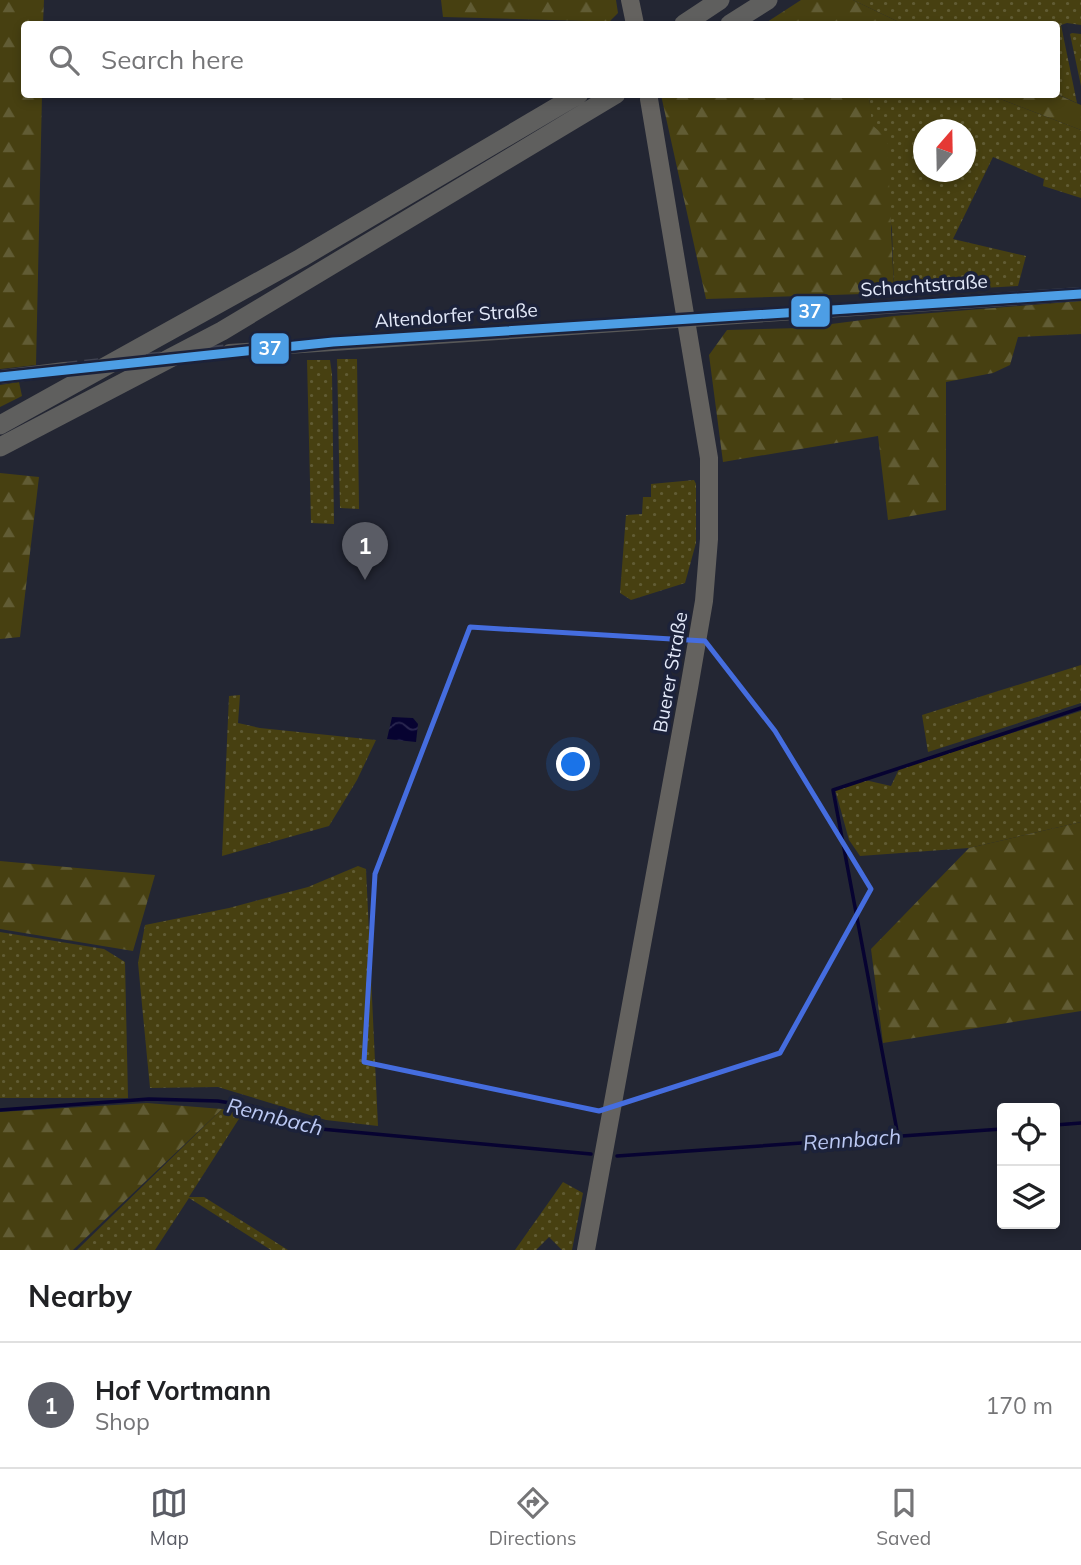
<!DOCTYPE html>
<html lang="en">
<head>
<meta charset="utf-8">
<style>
  :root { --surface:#fff; --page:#f2f2f2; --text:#202124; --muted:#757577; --line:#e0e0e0; --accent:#5a5c65 }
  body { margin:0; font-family:Mulish,sans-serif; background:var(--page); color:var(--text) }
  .controls { position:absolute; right:21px; bottom:21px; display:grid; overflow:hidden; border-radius:7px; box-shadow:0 4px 10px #0003 }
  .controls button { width:63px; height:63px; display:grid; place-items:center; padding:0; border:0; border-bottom:2px solid var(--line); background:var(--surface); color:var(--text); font:35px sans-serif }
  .compass { position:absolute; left:913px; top:119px; width:63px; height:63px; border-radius:50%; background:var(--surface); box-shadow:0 4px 10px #0003; rotate:20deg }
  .you { position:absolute; left:574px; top:765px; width:24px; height:24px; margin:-18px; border:5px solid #fff; border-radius:50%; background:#1a73e8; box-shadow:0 0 0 10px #1a73e833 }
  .badge { display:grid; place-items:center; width:46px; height:46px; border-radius:50%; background:var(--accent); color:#fff; font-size:23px; font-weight:700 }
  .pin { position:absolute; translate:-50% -58px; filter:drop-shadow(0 2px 4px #0008) }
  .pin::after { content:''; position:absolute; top:37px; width:24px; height:21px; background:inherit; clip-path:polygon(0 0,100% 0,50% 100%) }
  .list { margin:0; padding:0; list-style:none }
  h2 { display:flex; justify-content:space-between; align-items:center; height:91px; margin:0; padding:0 28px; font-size:30px }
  h2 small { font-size:23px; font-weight:400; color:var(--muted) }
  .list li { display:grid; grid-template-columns:46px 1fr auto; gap:21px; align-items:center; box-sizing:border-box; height:126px; padding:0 28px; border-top:2px solid var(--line) }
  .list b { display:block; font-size:26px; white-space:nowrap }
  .list p { margin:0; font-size:23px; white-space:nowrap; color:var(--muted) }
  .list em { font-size:23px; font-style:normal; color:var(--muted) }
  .icon { flex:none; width:38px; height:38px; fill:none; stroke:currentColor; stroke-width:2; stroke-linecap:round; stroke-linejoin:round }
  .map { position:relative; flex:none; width:1081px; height:1250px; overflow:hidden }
  .search { position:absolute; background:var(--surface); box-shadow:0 4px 10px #0003; left:21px; right:21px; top:21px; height:77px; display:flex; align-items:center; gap:18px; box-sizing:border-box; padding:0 24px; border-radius:7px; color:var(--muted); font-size:26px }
  .sheet { height:217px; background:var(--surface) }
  nav { display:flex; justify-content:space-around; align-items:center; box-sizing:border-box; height:98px; border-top:2px solid var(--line); background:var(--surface); font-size:19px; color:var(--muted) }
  nav a { display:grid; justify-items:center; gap:4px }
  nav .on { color:var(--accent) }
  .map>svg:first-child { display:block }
  .grass { fill:url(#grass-dots); fill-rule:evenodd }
  .forest { fill:url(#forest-firs) }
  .water { fill:url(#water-waves) }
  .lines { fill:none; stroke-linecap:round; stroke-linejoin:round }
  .stream { stroke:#070331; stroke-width:3.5 }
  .minor-tunnel { stroke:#404351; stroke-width:14; stroke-dasharray:14 7; stroke-linecap:butt }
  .minor { stroke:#585858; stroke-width:14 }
  .major { stroke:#64625f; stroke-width:18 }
  .highway { stroke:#5f5f5e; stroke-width:19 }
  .bus-1-casing { stroke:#1c223a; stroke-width:14 }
  .bus-1 { stroke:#4d9ee5; stroke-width:9 }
  .marked { fill:none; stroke:#456ddf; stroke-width:5; stroke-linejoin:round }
  .labels { text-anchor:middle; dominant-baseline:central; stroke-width:7; stroke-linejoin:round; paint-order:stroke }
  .street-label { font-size:19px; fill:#e3e9f9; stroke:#1c223a }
  .water-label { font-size:21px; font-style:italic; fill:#bbc8f3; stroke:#1c223a }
  .line-badge { stroke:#1c223a; stroke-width:2.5 }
  .badge-label { font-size:19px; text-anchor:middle; font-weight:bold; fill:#fff }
</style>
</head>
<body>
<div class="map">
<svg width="1081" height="1250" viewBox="0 0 1081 1250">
  <defs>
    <pattern id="grass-dots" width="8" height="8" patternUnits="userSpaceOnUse" patternTransform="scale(1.75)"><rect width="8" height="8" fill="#474011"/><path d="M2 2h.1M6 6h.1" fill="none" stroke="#615c34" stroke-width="1.8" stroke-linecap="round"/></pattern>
    <pattern id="forest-firs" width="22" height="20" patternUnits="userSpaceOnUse" patternTransform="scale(1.75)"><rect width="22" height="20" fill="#474011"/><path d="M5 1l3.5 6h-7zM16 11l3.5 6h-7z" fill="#615c34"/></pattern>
    <pattern id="water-waves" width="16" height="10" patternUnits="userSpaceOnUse" patternTransform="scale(1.75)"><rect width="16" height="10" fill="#070331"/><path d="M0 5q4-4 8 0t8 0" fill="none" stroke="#2b2850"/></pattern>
  </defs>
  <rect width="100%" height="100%" fill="#232633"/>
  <path class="grass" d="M853 0H1081V25L1067 23 1061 25 1077 103 1057 94 1056 24H903Z
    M1072 33 1081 34V86L1070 34Z
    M869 95H990L1081 130V198L1043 186 1044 179 993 157 953 239 1026 256 1018 286 894 293 892 229 871 125ZM923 130H965V172H923Z
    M337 359H357L359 509 340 508Z
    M307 360H330L332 374 334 524 311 523Z
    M694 480 696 484V543L685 583 631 600 620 593 626 515 642 514 643 497H651V484Z
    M1081 665V703L928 752 922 715Z
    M240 695 238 723 260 728 376 740 357 780 329 826 222 856 229 696Z
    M1081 711V822L969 848 860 856 849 840 835 789 865 780 891 786 899 769Z
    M358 866 366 869 378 1126 326 1120 218 1087 150 1088 138 963 145 925 229 908 308 887Z
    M0 932 104 949 125 962 128 1098H0Z
    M222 1109 242 1114 189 1197H204L288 1250H271L189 1198 155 1250H77Z
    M563 1182 583 1193 572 1250H562L549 1237 536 1250H515Z"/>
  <path class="forest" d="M0 0H44L43 24H24V94L42 95 36 365 0 369Z
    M441 0H616L618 13 607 24 587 21 443 17Z
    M801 0H853L903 24H764Z
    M1056 94 1081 105V130L990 95Z
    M661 95H869L872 125 887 138 894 293 706 299Z
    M1081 301V334L1018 337 1010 365 993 373 946 382V510L888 520 878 436 723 462 709 355 727 330 800 328 894 316Z
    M19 382 22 396 0 407V385Z
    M0 473 39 477 20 637 0 639Z
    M1081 822V1011L883 1043 871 949 969 848Z
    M0 861 155 875 133 951 0 929Z
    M147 1103 222 1109 73 1250H0V1112Z"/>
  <path class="water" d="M392 717 413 718 418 724 416 742 387 739Z"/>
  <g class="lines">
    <path class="stream" d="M0 1110 149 1099 218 1101 256 1107 271 1116 310 1128 591 1154
      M1055 1125 1081 1123
      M898 1136 833 790 1081 708
      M617 1156 1002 1129"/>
    <path class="minor-tunnel" d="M64 369 229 351"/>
    <path class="minor" d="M229 351 1081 294
      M0 377 64 369"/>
    <path class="major" d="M630 0 635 24
      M586 1250 689 688 704 601 709 539V458L649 99"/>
    <path class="highway" d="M684 24 720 0
      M730 24 768 0
      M0 425 301 258 579 94
      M0 447 222 331 616 94"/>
    <g class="bus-1-casing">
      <path id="bus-1" d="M0 377 333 342 1081 294"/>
    </g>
    <use href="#bus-1" class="bus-1"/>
  </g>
  <path class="marked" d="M470 627 705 641 775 731 871 889 780 1053 599 1111 364 1062 375 874Z"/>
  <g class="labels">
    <g class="street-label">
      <text transform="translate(924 285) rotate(-4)">Schachtstraße</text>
      <text transform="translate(456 315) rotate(-4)">Altendorfer Straße</text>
      <text transform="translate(670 672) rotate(-80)">Buerer Straße</text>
    </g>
    <g class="water-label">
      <text transform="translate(275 1116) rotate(14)">Rennbach</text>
      <text transform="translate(852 1139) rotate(-4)">Rennbach</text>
    </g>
  </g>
  <g class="line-badge">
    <rect x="790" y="295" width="41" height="33" rx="7" fill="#4d9ee5"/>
    <rect x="250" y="332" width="40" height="33" rx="7" fill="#4d9ee5"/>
  </g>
  <g class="badge-label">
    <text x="810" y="318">37</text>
    <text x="270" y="355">37</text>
  </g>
</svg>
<div class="controls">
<button><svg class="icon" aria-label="locate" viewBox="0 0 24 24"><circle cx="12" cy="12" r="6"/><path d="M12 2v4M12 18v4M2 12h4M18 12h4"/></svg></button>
<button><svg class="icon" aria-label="layers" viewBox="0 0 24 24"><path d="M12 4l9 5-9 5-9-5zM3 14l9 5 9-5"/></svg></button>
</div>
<svg class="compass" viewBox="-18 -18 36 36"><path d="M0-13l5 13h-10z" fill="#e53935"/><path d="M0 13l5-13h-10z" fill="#757577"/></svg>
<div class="you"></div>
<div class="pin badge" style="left:365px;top:580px">1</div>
<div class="search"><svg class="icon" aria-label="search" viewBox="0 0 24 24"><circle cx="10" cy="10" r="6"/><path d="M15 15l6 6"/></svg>Search here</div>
</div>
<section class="sheet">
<h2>Nearby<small></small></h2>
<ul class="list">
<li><span class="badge">1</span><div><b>Hof Vortmann</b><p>Shop</p></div><em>170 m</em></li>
</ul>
</section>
<nav>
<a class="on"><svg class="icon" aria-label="map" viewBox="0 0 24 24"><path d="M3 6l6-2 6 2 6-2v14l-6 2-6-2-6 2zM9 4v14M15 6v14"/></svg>Map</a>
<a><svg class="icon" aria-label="directions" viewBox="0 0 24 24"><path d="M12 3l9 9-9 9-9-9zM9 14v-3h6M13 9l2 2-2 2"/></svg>Directions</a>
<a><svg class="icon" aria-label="saved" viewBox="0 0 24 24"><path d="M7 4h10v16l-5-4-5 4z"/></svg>Saved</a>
</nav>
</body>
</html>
